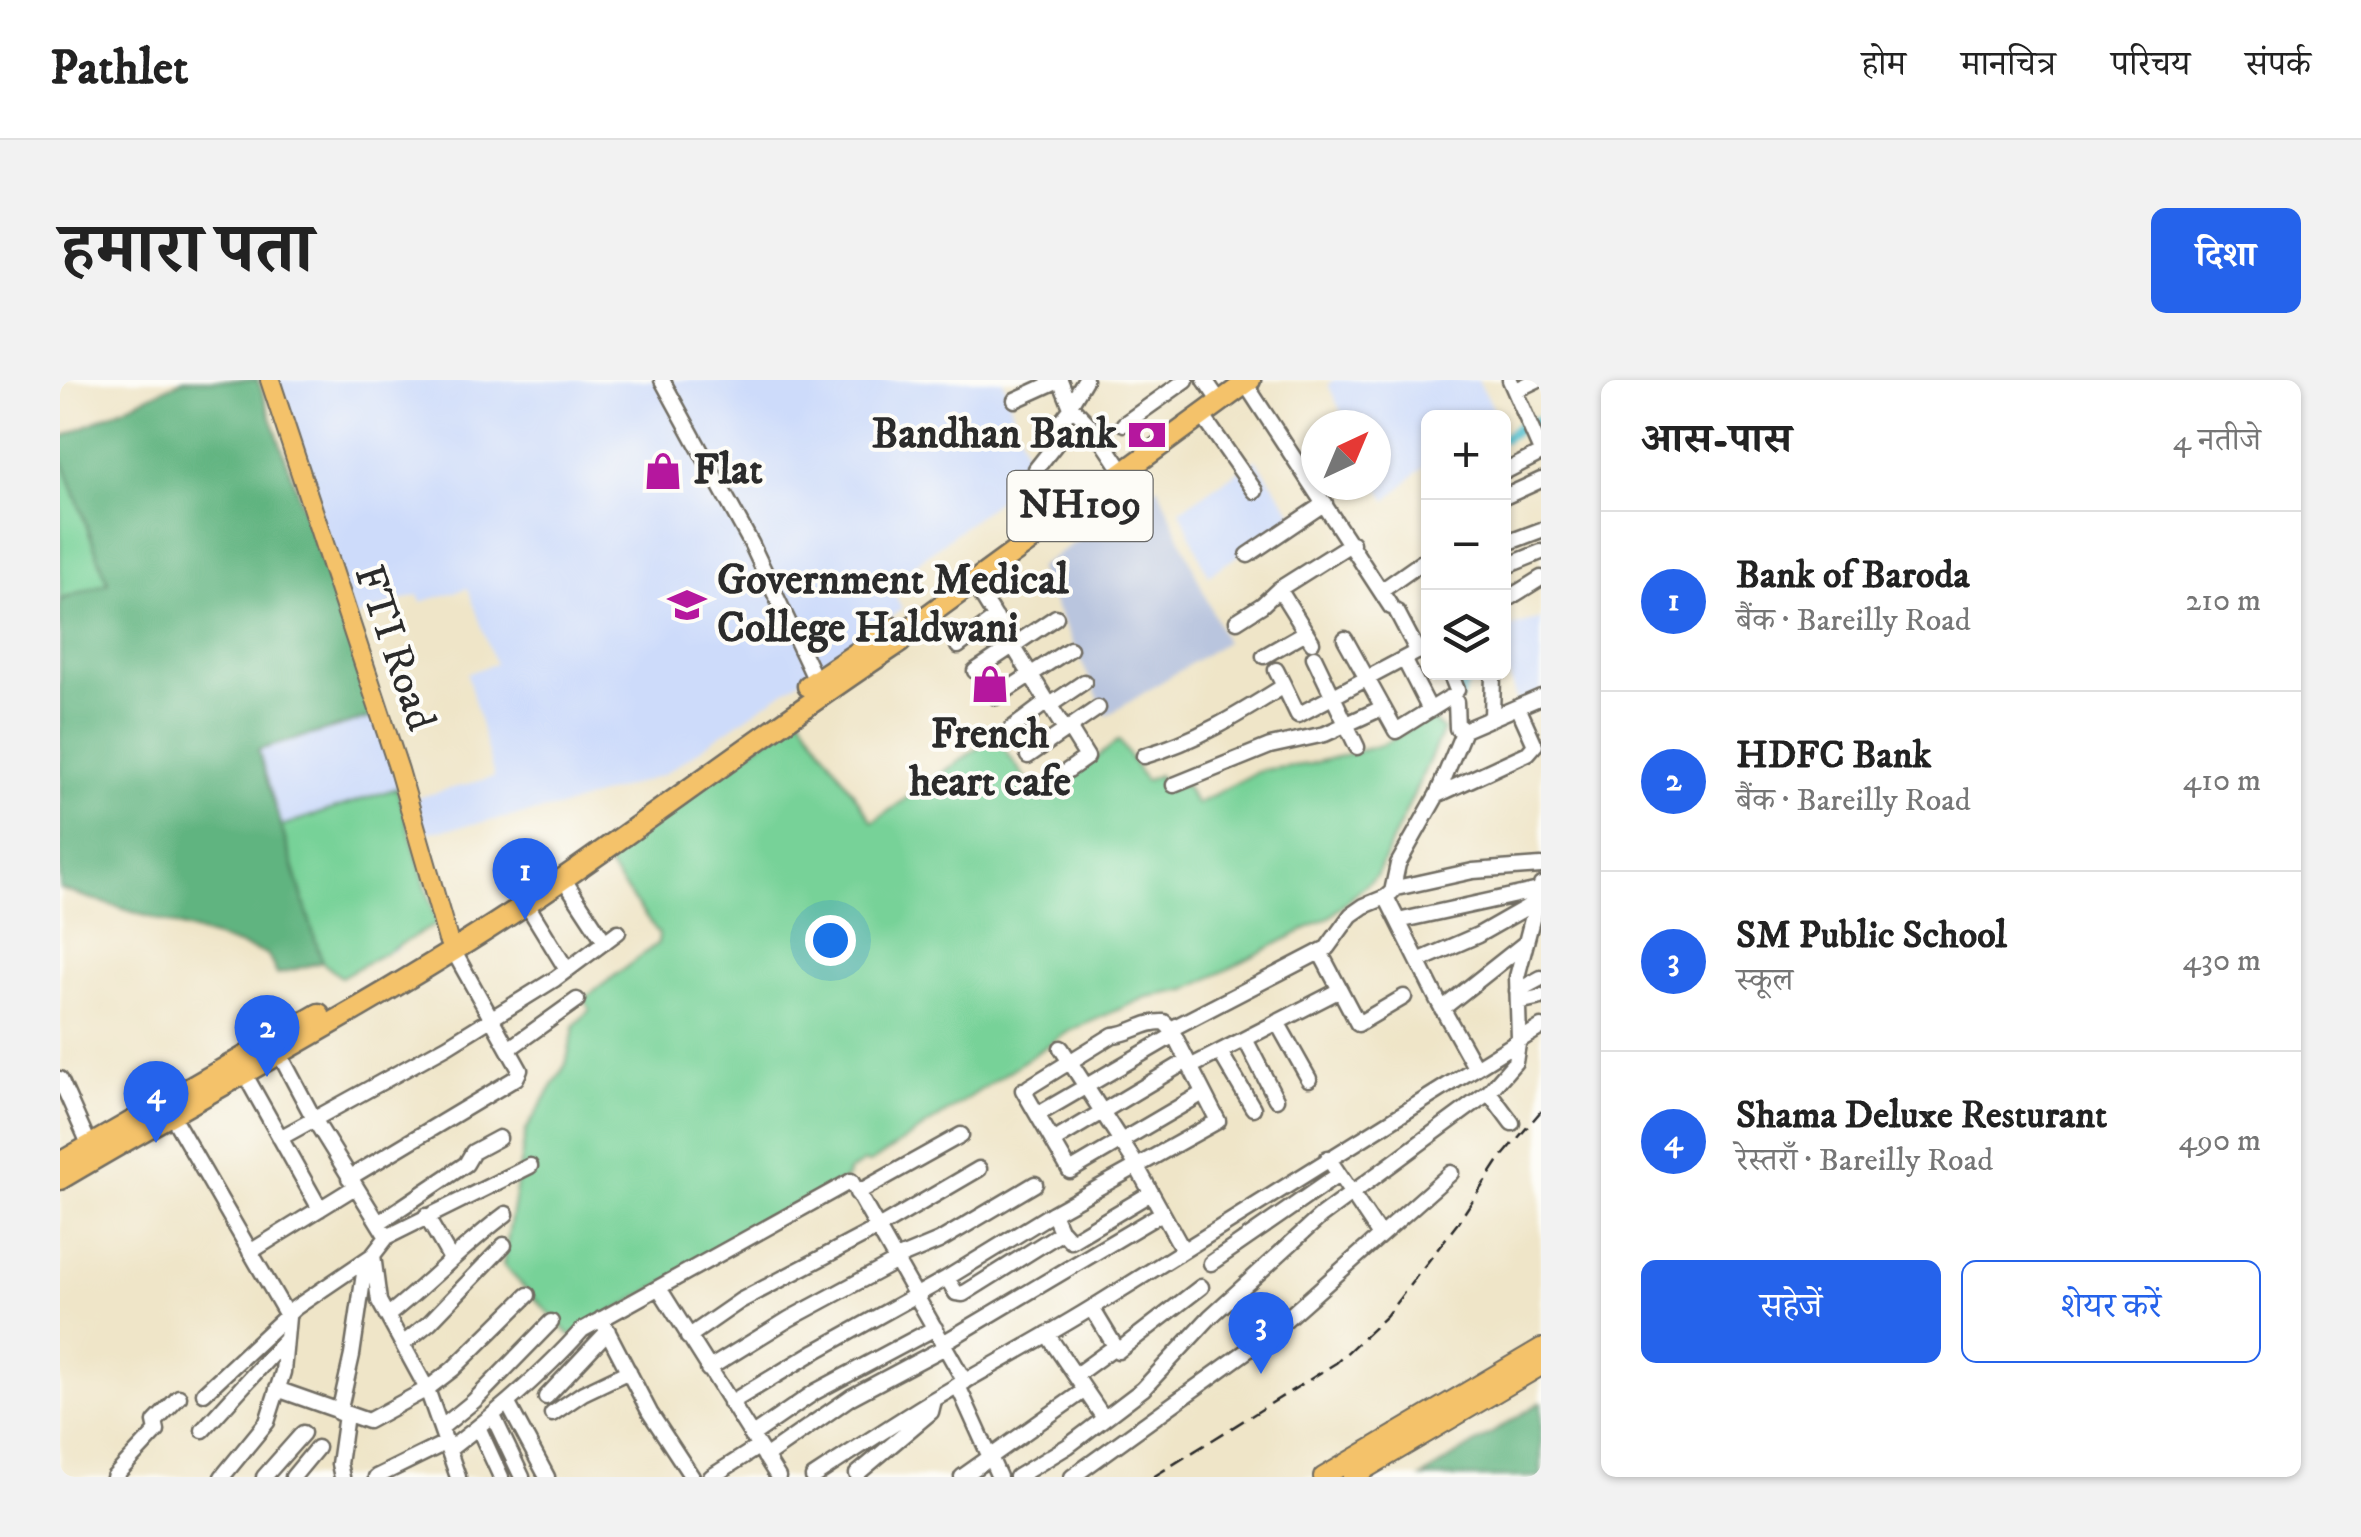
<!DOCTYPE html>
<html lang="hi">
<head>
<meta charset="utf-8">
<style>
  :root { --surface:#fff; --page:#f2f2f2; --text:#222; --muted:#767676; --line:#e0e0e0; --accent:#2563eb }
  body { margin:0; font-family:"IM FELL DW Pica","Noto Serif Devanagari",serif; background:var(--page); color:var(--text) }
  .controls { position:absolute; right:30px; top:30px; display:grid; overflow:hidden; border-radius:15px; box-shadow:0 2px 8px #0004 }
  .controls button { width:90px; height:90px; display:grid; place-items:center; padding:0; border:0; border-bottom:2px solid var(--line); background:var(--surface); color:var(--text); font:50px sans-serif }
  .compass { position:absolute; left:1241px; top:30px; width:90px; height:90px; border-radius:50%; background:var(--surface); box-shadow:0 2px 8px #0004; rotate:44deg }
  .you { position:absolute; left:770px; top:560px; width:35px; height:35px; margin:-25px; border:8px solid #fff; border-radius:50%; background:#1a73e8; box-shadow:0 0 0 15px #1a73e833 }
  .badge { display:grid; place-items:center; width:65px; height:65px; border-radius:50%; background:var(--accent); color:#fff; font-size:32px; font-weight:700 }
  .pin { position:absolute; translate:-50% -82px; filter:drop-shadow(0 2px 5px #0008) }
  .pin::after { content:''; position:absolute; top:52px; width:35px; height:30px; background:inherit; clip-path:polygon(0 0,100% 0,50% 100%) }
  .list { margin:0; padding:0; list-style:none }
  h2 { display:flex; justify-content:space-between; align-items:center; height:130px; margin:0; padding:0 40px; font-size:42px }
  h2 small { font-size:32px; font-weight:400; color:var(--muted) }
  .list li { display:grid; grid-template-columns:65px 1fr auto; gap:30px; align-items:center; box-sizing:border-box; height:180px; padding:0 40px; border-top:2px solid var(--line) }
  .list b { display:block; font-size:38px; white-space:nowrap }
  .list p { margin:0; font-size:32px; white-space:nowrap; color:var(--muted) }
  .list em { font-size:32px; font-style:normal; color:var(--muted) }
  .actions { display:flex; gap:20px; padding:30px 40px }
  .actions a { flex:1; padding:22px 0; border:2px solid var(--accent); border-radius:15px; text-align:center; font-size:35px; color:var(--accent) }
  .actions .main { background:var(--accent); color:#fff }
  .icon { flex:none; width:55px; height:55px; fill:none; stroke:currentColor; stroke-width:2; stroke-linecap:round; stroke-linejoin:round }
  .map { position:relative; flex:none; width:1481px; height:1097px; overflow:hidden; border-radius:15px }
  header { display:flex; align-items:center; gap:60px; box-sizing:border-box; height:140px; padding:0 50px; background:var(--surface); border-bottom:2px solid var(--line) }
  header strong { font-size:48px }
  nav { display:flex; gap:55px; margin-inline-start:auto; font-size:35px }
  .intro { display:flex; align-items:center; justify-content:space-between; box-sizing:border-box; height:240px; padding:0 60px }
  h1 { margin:0; font-size:70px }
  .button { padding:25px 45px; border-radius:15px; background:var(--accent); color:#fff; font-size:35px; font-weight:700 }
  main { display:flex; gap:60px; padding:0 60px }
  aside { flex:1; background:var(--surface); border-radius:15px; box-shadow:0 2px 8px #0004 }
  .map>svg:first-child { display:block }
  .built { fill:#cddbfa }
  .industrial { fill:#b9c5de }
  .green { fill:#77d298; stroke:#517e62; stroke-width:2.5 }
  .forest { fill:#61b480; stroke:#467056; stroke-width:2.5 }
  .lines { fill:none; stroke-linecap:round; stroke-linejoin:round }
  .canal { stroke:#57c2d0; stroke-width:10 }
  .minor-casing { stroke:#706c62; stroke-width:19 }
  .major-casing { stroke:#706c62; stroke-width:22 }
  .highway-casing { stroke:#706c62; stroke-width:25 }
  .minor { stroke:#fff; stroke-width:14 }
  .major { stroke:#f4c26a; stroke-width:18 }
  .highway { stroke:#f4c26a; stroke-width:20 }
  .rail { stroke:#2b2b2b; stroke-width:2.5; stroke-dasharray:15 8; stroke-linecap:butt }
  .labels { text-anchor:middle; dominant-baseline:central; stroke-width:8; stroke-linejoin:round; paint-order:stroke }
  .shield { fill:#fdfcf7; stroke:#6a6a68; stroke-width:2.5 }
  .shield-label { font-size:40px; font-weight:bold; fill:#2b2b2b }
  .poi-label { font-size:42px; font-weight:bold; fill:#2b2b2b; stroke:#fdfcf7; text-anchor:start }
  .street-label { font-size:42px; fill:#2b2b2b; stroke:#fdfcf7 }
</style>
</head>
<body>
<header>
<strong>Pathlet</strong>
<nav><a>होम</a><a>मानचित्र</a><a>परिचय</a><a>संपर्क</a></nav>
</header>
<div class="intro"><h1>हमारा पता</h1><a class="button">दिशा</a></div>
<main>
<div class="map">
<svg width="1481" height="1097" viewBox="0 0 1481 1097">
  <rect width="100%" height="100%" fill="#fdfcf7"/>
  <filter id="ink" filterUnits="userSpaceOnUse"><feTurbulence type="fractalNoise" baseFrequency=".01" numOctaves="2"/><feDisplacementMap in="SourceGraphic" scale="20" xChannelSelector="R" yChannelSelector="G"/><feConvolveMatrix kernelMatrix="1 2 1 2 8 2 1 2 1" color-interpolation-filters="sRGB"/></filter>
  <filter id="wash" filterUnits="userSpaceOnUse"><feTurbulence type="fractalNoise" baseFrequency=".0048" numOctaves="4" result="noise"/><feDisplacementMap in="SourceGraphic" scale="40" xChannelSelector="R" yChannelSelector="G"/><feGaussianBlur stdDeviation="2.25" result="paint"/><feColorMatrix in="noise" values="0 0 0 0 0 0 0 0 0 0 0 0 0 0 0 0 0 1.4 0 .05"/><feComposite in="paint" operator="in"/></filter>
  <g filter="url(#wash)">
    <rect width="100%" height="100%" fill="#efe5c8"/>
    <path class="built" d="M216 0H943L972 93 829 205 842 229 603 395 498 428 365 453 356 418 434 397 407 293 435 284 408 208 361 222 358 215 293 238Z
      M1274 0H1418L1437 35 1433 38H1368V82L1327 121 1316 102V45H1287L1268 4Z
      M1196 79 1236 138 1148 195 1120 130Z
      M1481 239V312L1457 322 1444 279V249Z
      M316 336 337 398 338 568 281 597 262 582 198 369Z"/>
    <path class="industrial" d="M1098 106 1165 262 1047 336 977 188Z"/>
    <path class="green" d="M0 74 48 203 0 220Z
      M740 335 813 442 935 356 982 421 1059 360 1085 401 1098 395 1107 410 1124 404 1136 424 1201 390 1250 384 1322 365 1369 337 1383 350 1317 495 1271 536 1127 610 1087 617 1011 650 810 783 804 782 787 793 788 797 511 956 443 885 466 750 506 684 515 645 530 630 524 619 598 563 599 554 542 478Z
      M337 408 377 544 281 597 262 582 221 446Z"/>
    <path class="forest" d="M123 0H198L316 336 198 370 262 582 217 594 207 574 0 509V220L48 203 0 74V58Z
      M1481 1022V1097H1362Z"/>
    <g class="lines">
      <path class="canal" d="M1444 58 1464 44 1481 40
        M1399 316 1409 292"/>
    </g>
  </g>
  <g filter="url(#ink)">
    <g class="lines">
      <g class="minor-casing">
        <path id="minor" d="M602 0 691 163 756 301
          M1000 0 1010 25 1038 54 1064 93
          M1145 0 1160 22
          M1183 0 1331 227
          M1450 0 1481 71
          M1456 10 1477 0
          M955 20 999 0
          M1010 25 1025 0
          M1142 35 1195 111
          M1064 44 1126 0
          M976 89 995 65C995 48 1001 41 1012 28
          M1444 92 1481 73
          M1444 117 1481 100
          M1444 164 1481 150
          M1188 175 1265 123
          M1444 187 1481 172
          M914 203 1005 350
          M1219 209 1252 262
          M1321 211 1368 178
          M1444 221 1481 198
          M1337 232 1358 272
          M1177 241 1202 225 1219 209 1292 163
          M1285 259 1336 351 1389 318 1396 322 1397 348 1404 350
          M898 266 936 238
          M1204 276 1246 252
          M1254 277 1297 367
          M1344 279 1370 330
          M1216 290 1224 306
          M915 291 996 237
          M1390 292 1397 310
          M936 317 1010 269
          M990 325 1024 302
          M1432 338 1433 292
          M951 349 987 322
          M968 376 1038 328
          M1084 376C1136 361 1178 335 1224 306L1238 335 1368 266
          M990 403 1027 377 1009 348
          M1114 405 1210 366 1265 354 1322 328
          M1377 415 1468 373 1475 365 1458 327
          M503 498 545 562
          M1332 512 1338 484 1377 415 1404 350 1481 317
          M1326 517 1377 619 1415 687
          M466 523 507 590
          M1338 541 1479 510
          M1260 572 1298 644 1344 617
          M1358 581 1418 555 1476 522
          M1457 611 1481 598
          M1458 622 1481 617
          M1382 629 1464 564
          M1217 642 1249 699
          M1185 659 1216 719
          M450 668 517 620
          M1001 668 1072 778 1123 870
          M1160 672 1193 728
          M1130 687 1280 610
          M184 693 260 829
          M0 699 29 764
          M969 707 1053 655C1072 654 1084 641 1104 642L1111 649 1267 568 1291 535 1304 526 1326 517 1336 508 1413 491 1481 486
          M963 710 1010 791 1143 713
          M1429 712 1452 743
          M982 732 1114 655
          M111 734 228 937 223 992 207 1042 162 1097
          M1000 757 1127 681
          M220 758 387 666 495 599 558 552
          M1268 778 1319 854
          M289 798 456 698 460 690 393 570
          M797 813 901 755
          M366 836 391 879
          M320 842 406 784 413 772 439 758
          M1000 849 1011 861 1091 813
          M327 857 470 786
          M190 872 295 807
          M313 875 319 921 367 1009 398 1097
          M836 879 879 861 975 804
          M1151 883 1278 795
          M887 898 993 833
          M599 908 718 1097
          M1032 928 1058 971 1141 907
          M327 936C369 903 404 865 446 834
          M541 939 590 1033 632 1097
          M987 954 1044 1038
          M628 957 680 921 818 848 919 789
          M883 963 1102 833
          M343 964 370 942 444 865
          M648 989 729 939 837 881
          M1016 995 1053 968
          M898 1006 939 1097
          M217 1009 308 1041 367 1009 393 989 468 915
          M144 1013 235 928 313 875 327 857 254 739 219 673
          M486 1017 548 951
          M670 1023 756 971 887 898 896 913 903 914 999 854 1000 849 993 833 1158 741 1111 649
          M448 1024 487 1097
          M279 1033 292 975 306 880
          M492 1034 523 1013 569 991
          M433 1036 462 1097
          M382 1047 414 1021 491 942
          M418 1047 441 1097
          M143 1050 225 960
          M691 1056 755 1012 875 948
          M390 1069C438 1032 482 995 522 950L791 801 905 1002
          M705 1077 791 1017 885 967
          M797 1094 871 1032 874 1020
          M54 1097 97 1051 95 1042 119 1017
          M204 1097 243 1053
          M233 1097 257 1068
          M282 1097 279 1084 286 1035
          M316 1097 387 1062
          M651 1097 698 1067
          M753 1097C791 1072 829 1047 868 1023 924 989 982 959 1038 924 1186 833 1333 739 1481 647
          M902 1097 1025 1010
          M957 1097 1008 1066 1083 1009 1150 937 1261 836 1429 712 1455 682 1459 658 1457 597 1481 505
          M1012 1097 1206 957 1391 793"/>
      </g>
      <g class="major-casing">
        <path id="major" d="M210 0 339 390 388 560
          M1263 1097 1481 968
          M1292 1097 1481 986"/>
      </g>
      <g class="highway-casing">
        <path id="highway" d="M748 306 834 248 848 250
          M0 783 259 634
          M0 799C160 704 327 618 481 514 602 431 718 343 840 262L848 250 1190 0"/>
      </g>
      <use href="#minor" class="minor"/>
      <use href="#major" class="major"/>
      <use href="#highway" class="highway"/>
      <path class="rail" d="M1093 1097 1276 983 1326 936 1397 844 1440 779 1481 731"/>
    </g>
  </g>
  <defs>
    <g id="bank-bare" transform="scale(3)"><path d="M-6-4H6V4H-6ZM0-2.3a2.3 2.3 0 1 0 0 4.6a2.3 2.3 0 1 0 0-4.6Z" fill="#b5179e" stroke="#fdfcf7" stroke-width="2.5" paint-order="stroke"/></g>
    <g id="shop-bare" transform="scale(3)"><path d="M-5-2.5h2.3a2.7 3.5 0 0 1 5.4 0H5L5.5 6h-11ZM-1.5-2.5h3a1.5 2.3 0 0 0-3 0Z" fill="#b5179e" stroke="#fdfcf7" stroke-width="2.5" paint-order="stroke"/></g>
    <g id="university-bare" transform="scale(3)"><path d="M0-5L7-2L0 1L-7-2ZM-4 1L0 2.5L4 1V4Q0 6-4 4Z" fill="#b5179e" stroke="#fdfcf7" stroke-width="2.5" paint-order="stroke"/></g>
  </defs>
  <g fill-rule="evenodd">
    <use href="#bank-bare" x="1087" y="55"/>
    <use href="#shop-bare" x="603" y="91"/>
    <use href="#university-bare" x="627" y="225"/>
    <use href="#shop-bare" x="930" y="304"/>
  </g>
  <g class="labels">
    <rect class="shield" x="947.5" y="91" width="145" height="70" rx="8"/>
    <g class="shield-label">
      <text x="1020" y="126">NH109</text>
    </g>
    <g class="poi-label">
      <text x="1057" y="55" text-anchor="end">Bandhan Bank</text>
      <text x="633" y="91">Flat</text>
      <text x="657" y="201">Government Medical<tspan x="657" dy="48">College Haldwani</tspan></text>
      <text x="930" y="355" text-anchor="middle">French<tspan x="930" dy="48">heart cafe</tspan></text>
    </g>
    <g class="street-label">
      <text transform="translate(334 268) rotate(71)">FTI Road</text>
    </g>
  </g>
</svg>
<div class="controls">
<button>+</button>
<button>−</button>
<button><svg class="icon" aria-label="layers" viewBox="0 0 24 24"><path d="M12 4l9 5-9 5-9-5zM3 14l9 5 9-5"/></svg></button>
</div>
<svg class="compass" viewBox="-18 -18 36 36"><path d="M0-13l5 13h-10z" fill="#e53935"/><path d="M0 13l5-13h-10z" fill="#767676"/></svg>
<div class="you"></div>
<div class="pin badge" style="left:465px;top:540px">1</div>
<div class="pin badge" style="left:207px;top:697px">2</div>
<div class="pin badge" style="left:1201px;top:994px">3</div>
<div class="pin badge" style="left:96px;top:763px">4</div>
</div>
<aside>
<h2>आस-पास<small>4 नतीजे</small></h2>
<ul class="list">
<li><span class="badge">1</span><div><b>Bank of Baroda</b><p>बैंक · Bareilly Road</p></div><em>210 m</em></li>
<li><span class="badge">2</span><div><b>HDFC Bank</b><p>बैंक · Bareilly Road</p></div><em>410 m</em></li>
<li><span class="badge">3</span><div><b>SM Public School</b><p>स्कूल</p></div><em>430 m</em></li>
<li><span class="badge">4</span><div><b>Shama Deluxe Resturant</b><p>रेस्तराँ · Bareilly Road</p></div><em>490 m</em></li>
</ul>
<div class="actions"><a class="main">सहेजें</a><a>शेयर करें</a></div>
</aside>
</main>
</body>
</html>
